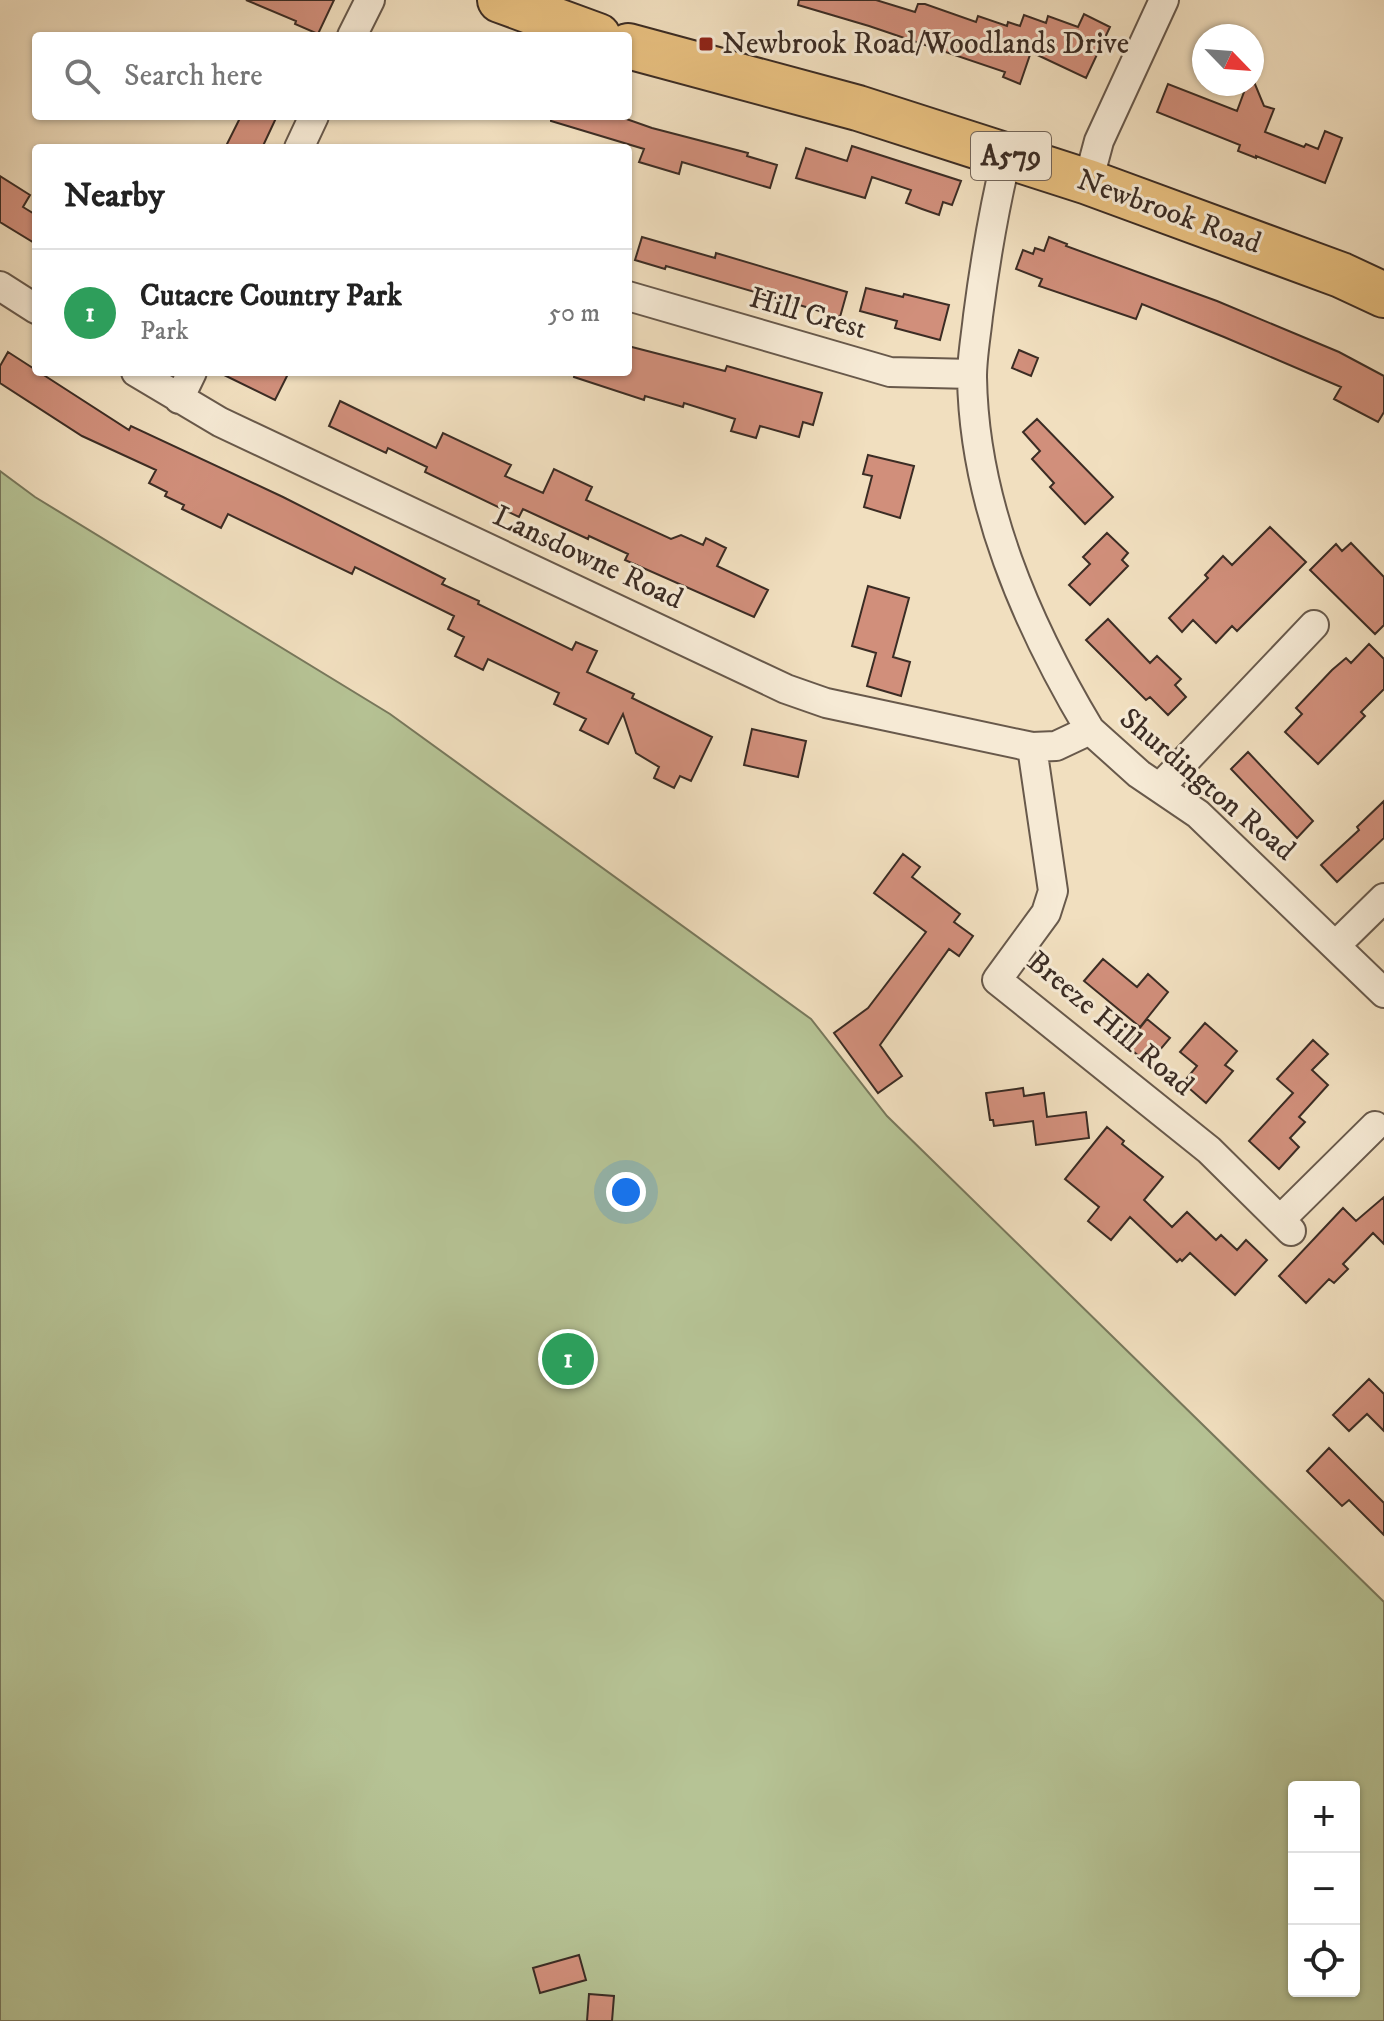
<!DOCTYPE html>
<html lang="en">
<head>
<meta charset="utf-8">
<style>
  :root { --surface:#fff; --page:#f2f2f2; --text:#222; --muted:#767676; --line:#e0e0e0; --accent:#8f2418 }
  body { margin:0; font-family:"IM FELL DW Pica",serif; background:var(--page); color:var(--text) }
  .controls { position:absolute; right:24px; bottom:24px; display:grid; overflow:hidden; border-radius:8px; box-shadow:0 2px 6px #0004 }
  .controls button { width:72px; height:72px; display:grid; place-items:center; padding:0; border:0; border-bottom:2px solid var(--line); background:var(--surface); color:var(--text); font:40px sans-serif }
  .compass { position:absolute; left:1192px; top:24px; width:72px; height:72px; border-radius:50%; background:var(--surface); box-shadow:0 2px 6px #0004; rotate:115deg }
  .you { position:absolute; left:626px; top:1192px; width:28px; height:28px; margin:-20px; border:6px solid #fff; border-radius:50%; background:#1a73e8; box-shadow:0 0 0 12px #1a73e833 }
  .badge { display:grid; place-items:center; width:52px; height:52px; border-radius:50%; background:var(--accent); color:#fff; font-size:26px; font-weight:700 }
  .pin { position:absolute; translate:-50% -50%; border:4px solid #fff; box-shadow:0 2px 8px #0006 }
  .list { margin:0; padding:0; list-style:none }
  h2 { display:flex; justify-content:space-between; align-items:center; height:104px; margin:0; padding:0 32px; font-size:34px }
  h2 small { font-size:26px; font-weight:400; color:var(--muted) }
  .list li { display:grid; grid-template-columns:52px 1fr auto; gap:24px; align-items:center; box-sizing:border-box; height:128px; padding:0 32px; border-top:2px solid var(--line) }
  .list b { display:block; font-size:30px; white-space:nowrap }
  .list p { margin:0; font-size:26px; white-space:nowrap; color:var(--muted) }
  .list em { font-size:26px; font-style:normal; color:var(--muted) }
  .icon { flex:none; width:44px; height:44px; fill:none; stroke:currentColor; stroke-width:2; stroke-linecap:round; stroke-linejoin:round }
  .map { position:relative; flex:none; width:1384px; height:2021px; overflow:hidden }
  .search { position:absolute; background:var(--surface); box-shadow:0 2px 6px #0004; left:32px; top:32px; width:600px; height:88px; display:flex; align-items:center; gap:20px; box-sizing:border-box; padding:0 28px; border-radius:8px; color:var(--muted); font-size:30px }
  .panel { position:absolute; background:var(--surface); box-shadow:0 2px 6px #0004; left:32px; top:144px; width:600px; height:232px; border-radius:8px }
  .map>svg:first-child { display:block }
  .green { fill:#b6c395; stroke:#78785c; stroke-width:2; fill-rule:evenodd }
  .building { fill:#d18f7b; stroke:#3b2c24; stroke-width:2 }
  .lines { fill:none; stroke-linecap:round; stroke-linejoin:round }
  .street-casing { stroke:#68594b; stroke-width:32 }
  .highway-casing { stroke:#3b2c24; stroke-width:48 }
  .street { stroke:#f6ead5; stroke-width:28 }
  .highway { stroke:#e8c080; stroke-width:44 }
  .poi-dot { fill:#8f2418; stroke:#f6ead5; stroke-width:3 }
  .labels { text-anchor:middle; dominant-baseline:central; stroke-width:6; stroke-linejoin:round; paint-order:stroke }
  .shield { fill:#f6ead5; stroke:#736559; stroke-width:2 }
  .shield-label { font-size:28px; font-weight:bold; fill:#3b2c24 }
  .poi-label { font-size:30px; fill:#3b2c24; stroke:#f6ead5; text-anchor:start }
  .street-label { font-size:30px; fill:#3b2c24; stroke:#f6ead5 }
</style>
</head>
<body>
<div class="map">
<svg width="1384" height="2021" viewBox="0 0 1384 2021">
  <rect width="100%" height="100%" fill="#f1dfbf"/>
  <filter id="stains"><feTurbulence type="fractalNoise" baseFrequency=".0025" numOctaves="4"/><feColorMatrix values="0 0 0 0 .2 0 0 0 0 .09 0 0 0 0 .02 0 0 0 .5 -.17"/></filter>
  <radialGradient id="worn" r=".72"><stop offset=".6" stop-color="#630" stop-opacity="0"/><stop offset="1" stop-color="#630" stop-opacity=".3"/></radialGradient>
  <path class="green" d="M0 471 35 497 390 714 811 1019 887 1116 1384 1602V2021H0ZM1294 1787H1354V1991H1294Z"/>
  <path class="building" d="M246 0H334L318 34 295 24 296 21Z
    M799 0H876L915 12 918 4H925L976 22 978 16 1007 26 1008 22 1020 26 1024 15 1046 23 1048 16 1078 27 1084 14 1110 27 1086 78 1031 52 1020 84 1003 77 1005 72 869 26 798 5Z
    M1252 77 1264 106 1274 109 1265 132 1304 147 1306 144 1318 149 1325 131 1342 138 1325 183 1256 156V158L1238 151 1240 145 1157 112 1168 84 1237 111 1247 84H1252Z
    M241 116H277L262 148H225Z
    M551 116H618L652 128 748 153 747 156 777 165 770 188 682 162 679 174 639 162 644 149 551 121Z
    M852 146 961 181 952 205 943 202 939 215 922 209 906 203 911 190 872 177 865 198 796 178 806 148 847 161Z
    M0 176 30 195 23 207 36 215V244L0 222Z
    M642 237 715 258 716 253 847 292 840 317 666 266 665 269 635 260Z
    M1049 237 1067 244 1066 246 1217 301 1339 352 1384 376V412L1378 422 1334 399 1341 387 1224 337 1142 304 1136 319 1039 286 1042 279 1016 269 1023 250 1033 254 1035 248 1044 251Z
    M866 288 903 297 904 294 949 305 940 340 895 328 897 321 860 311Z
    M628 346 725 371 727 366 822 393 813 425 803 422 799 437 760 426 756 438 731 431 735 419 684 403 683 407 645 396 644 400 574 377 575 372H628Z
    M1019 350 1038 358 1031 376 1012 368Z
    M8 352 129 430 131 426 283 497 445 579 442 584 479 601 478 604 572 650 576 642 597 651 587 672 634 694 632 698 712 737 691 781 680 776 674 788 654 778 659 767 636 753 623 714 608 744 580 730 586 719 554 704 559 693 488 659 483 670 455 656 464 637 448 629 454 616 355 567 352 574 228 514 221 528 182 509 184 505 165 496 167 492 149 483 156 470 82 436 0 383V366Z
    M218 372H289L275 400Z
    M340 401 436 448 443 433 511 465 505 476 543 493 554 469 592 487 586 500 671 539 681 535 703 545 706 538 726 548 717 566 768 590 754 617 625 560 628 554 589 536 588 539 523 509 519 517 425 472 427 467 388 448 386 453 329 426Z
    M1037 419 1113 497 1085 524 1050 487 1054 483 1032 459 1040 451 1023 432Z
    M868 455 914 466 900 518 864 507 872 476 863 474Z
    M1270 527 1306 562 1237 631 1232 626 1216 643 1193 620 1182 632 1169 618 1208 578 1205 575 1223 556 1232 565Z
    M1107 533 1128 553 1122 560 1128 566 1090 605 1069 585 1090 564 1083 557Z
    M1351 543 1384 577V625L1375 634 1310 570 1336 544 1342 551Z
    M868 586 909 598 893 657 910 662 901 696 867 686 876 653 852 646Z
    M1108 619 1150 663 1157 656 1181 679 1175 685 1186 697 1168 715 1150 697 1146 700 1086 640Z
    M1369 644 1384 659V689L1361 712 1365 716 1318 764 1285 732 1302 714 1296 708 1332 670 1346 658 1351 663Z
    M752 729 806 741 798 777 744 765Z
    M1248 752 1313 821 1297 838 1231 769Z
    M1384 801V838L1337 882 1321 865 1359 830 1357 827Z
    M903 854 920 867 912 877 960 914 954 922 973 936 959 956 949 949 880 1045 902 1076 878 1093 834 1033 868 1008 926 932 874 893Z
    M1103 959 1137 987 1148 974 1168 992 1140 1027 1084 981Z
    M1147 1019 1170 1038 1148 1064 1126 1045Z
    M1205 1023 1237 1051 1225 1065 1233 1071 1206 1103 1183 1083 1197 1066 1180 1052Z
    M1313 1040 1328 1054 1312 1070 1328 1085 1299 1117 1305 1122 1290 1138 1299 1147 1279 1169 1249 1141 1293 1093 1277 1079Z
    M1023 1088 1024 1096 1044 1093 1047 1117 1086 1112 1089 1138 1036 1145 1033 1121 994 1126 993 1120H990L986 1093Z
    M1107 1127 1124 1141 1122 1144 1163 1177 1144 1200 1172 1227 1187 1212 1216 1240 1221 1235 1237 1250 1246 1240 1267 1260 1235 1295 1190 1253 1182 1261 1180 1259 1177 1262 1130 1217 1111 1240 1088 1221 1099 1207 1065 1179Z
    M1384 1197V1244L1373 1233 1343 1264 1348 1269 1334 1283 1329 1279 1306 1303 1279 1276 1343 1208 1356 1221Z
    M1369 1379 1384 1394V1431L1367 1414 1349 1431 1333 1415Z
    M1329 1448 1384 1503V1535L1349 1500 1342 1506 1307 1471Z
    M579 1955 586 1980 540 1993 533 1968Z
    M589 1994 614 1996 612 2021H587Z"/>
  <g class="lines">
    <g class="street-casing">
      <path id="street" d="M352 36 370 0
        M299 148 314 116
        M1007 155C994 208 985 262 978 316 976 336 972 357 972 377 974 503 1026 623 1090 730L1056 746 1032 747 1053 891 1046 913 997 980 1209 1150 1291 1231
        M1088 182 1099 141 1164 0
        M0 286 36 309
        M628 296 890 372 972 374
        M136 372 220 422 786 689 826 703 1032 747
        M179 399 192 372
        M1090 730 1139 774 1198 814 1384 993
        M1160 787 1314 625
        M1336 945 1384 898
        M1280 1220 1375 1126"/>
    </g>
    <g class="highway-casing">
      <path id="highway" d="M500 0 598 36
        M628 46 858 108 1088 182 1341 275 1384 295"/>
    </g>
    <use href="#street" class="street"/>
    <use href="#highway" class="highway"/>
  </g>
  <rect class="poi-dot" x="698" y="36" width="16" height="16" rx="4"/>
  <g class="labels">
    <rect class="shield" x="971" y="132" width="80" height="48" rx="6"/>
    <g class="shield-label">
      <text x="1011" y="156">A579</text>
    </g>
    <g class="poi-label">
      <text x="722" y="44">Newbrook Road/Woodlands Drive</text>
    </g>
    <g class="street-label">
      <text transform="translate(1169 212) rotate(20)">Newbrook Road</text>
      <text transform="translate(808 314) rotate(16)">Hill Crest</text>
      <text transform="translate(588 558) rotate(25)">Lansdowne Road</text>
      <text transform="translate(1207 785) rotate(40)">Shurdington Road</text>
      <text transform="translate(1110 1024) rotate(40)">Breeze Hill Road</text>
    </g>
  </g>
  <rect width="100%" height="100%" filter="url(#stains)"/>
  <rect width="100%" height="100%" fill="url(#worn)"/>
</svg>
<div class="controls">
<button>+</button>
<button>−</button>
<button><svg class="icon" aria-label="locate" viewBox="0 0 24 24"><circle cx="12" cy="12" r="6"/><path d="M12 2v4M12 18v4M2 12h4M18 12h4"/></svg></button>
</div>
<svg class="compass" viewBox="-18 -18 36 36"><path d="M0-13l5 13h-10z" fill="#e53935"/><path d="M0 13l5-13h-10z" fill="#767676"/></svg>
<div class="you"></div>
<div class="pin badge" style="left:568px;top:1359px;background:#2e9e5b">1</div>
<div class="search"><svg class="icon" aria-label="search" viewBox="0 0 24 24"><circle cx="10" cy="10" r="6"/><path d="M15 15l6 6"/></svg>Search here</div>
<section class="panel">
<h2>Nearby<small></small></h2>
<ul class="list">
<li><span class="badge" style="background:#2e9e5b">1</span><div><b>Cutacre Country Park</b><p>Park</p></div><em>50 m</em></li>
</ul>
</section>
</div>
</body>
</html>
